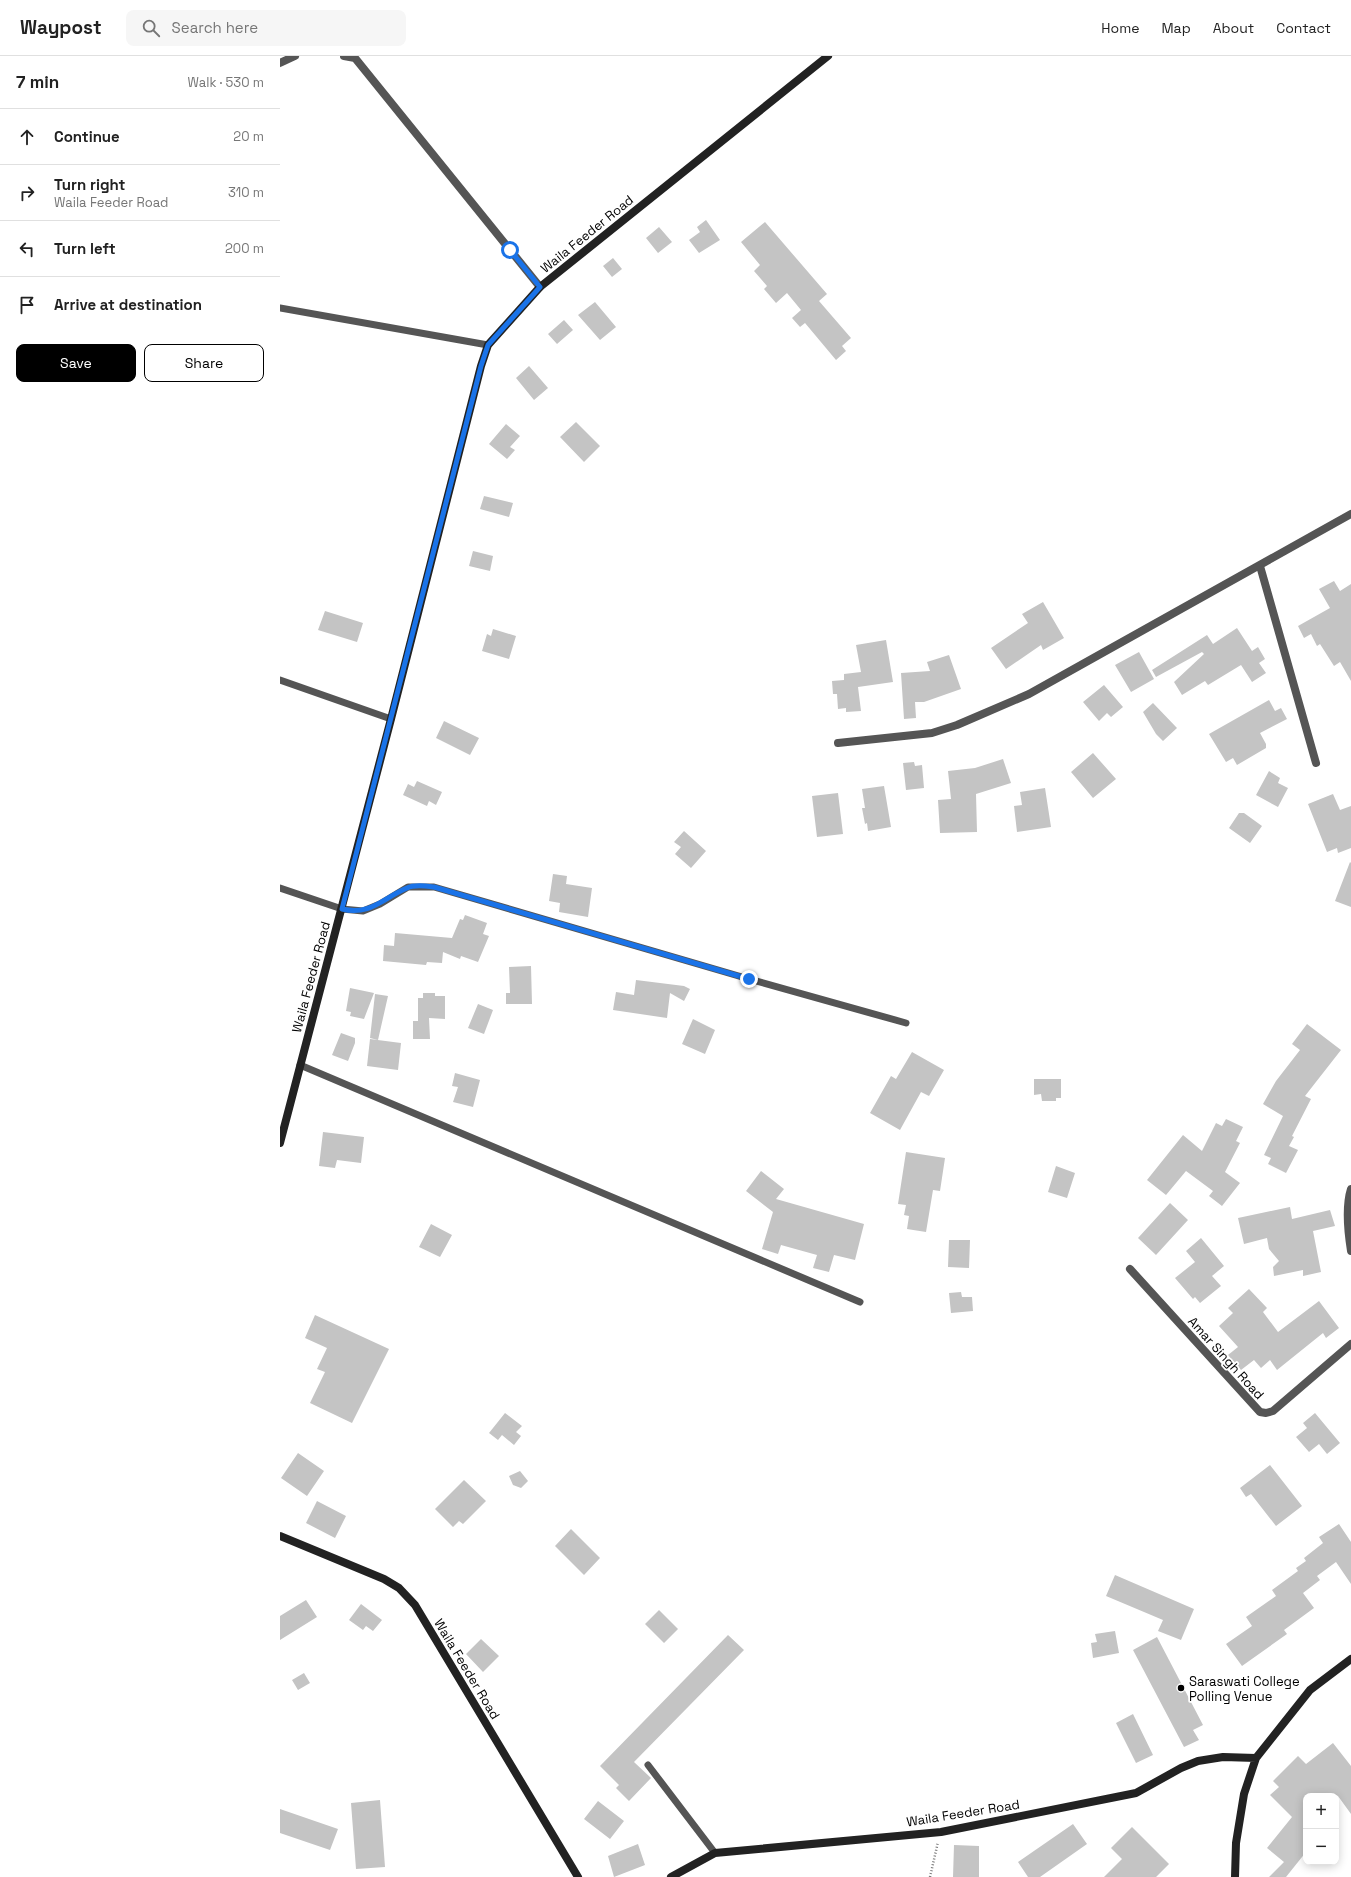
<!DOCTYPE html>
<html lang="en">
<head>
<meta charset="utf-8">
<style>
  :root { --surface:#fff; --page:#f6f6f6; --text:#222; --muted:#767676; --line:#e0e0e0; --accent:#000 }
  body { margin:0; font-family:"Space Grotesk",sans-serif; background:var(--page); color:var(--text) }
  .controls { position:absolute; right:12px; bottom:12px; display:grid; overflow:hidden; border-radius:8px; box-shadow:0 2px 10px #0003 }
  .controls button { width:36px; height:36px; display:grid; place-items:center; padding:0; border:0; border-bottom:1px solid var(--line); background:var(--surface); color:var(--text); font:20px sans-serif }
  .stop { position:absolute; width:12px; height:12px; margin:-9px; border:3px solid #1a73e8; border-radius:50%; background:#fff }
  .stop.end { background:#1a73e8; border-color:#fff; box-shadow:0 1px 4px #0008 }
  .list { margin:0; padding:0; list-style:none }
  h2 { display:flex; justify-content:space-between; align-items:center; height:52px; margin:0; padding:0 16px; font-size:17px }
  h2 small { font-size:13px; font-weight:400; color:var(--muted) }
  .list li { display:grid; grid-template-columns:26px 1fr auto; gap:12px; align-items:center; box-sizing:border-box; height:56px; padding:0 16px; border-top:1px solid var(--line) }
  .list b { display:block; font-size:15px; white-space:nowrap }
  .list p { margin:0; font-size:13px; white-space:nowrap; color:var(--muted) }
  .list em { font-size:13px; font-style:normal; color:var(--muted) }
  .actions { display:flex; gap:8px; padding:12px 16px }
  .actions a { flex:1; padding:9px 0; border:1px solid var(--accent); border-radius:8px; text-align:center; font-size:14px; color:var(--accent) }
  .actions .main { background:var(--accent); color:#fff }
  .icon { flex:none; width:22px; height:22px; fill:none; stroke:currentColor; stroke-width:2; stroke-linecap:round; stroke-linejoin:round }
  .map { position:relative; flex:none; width:1071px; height:1821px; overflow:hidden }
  header { display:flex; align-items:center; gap:24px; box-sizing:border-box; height:56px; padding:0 20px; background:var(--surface); border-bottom:1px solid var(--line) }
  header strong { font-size:19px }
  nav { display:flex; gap:22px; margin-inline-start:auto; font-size:14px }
  .search { width:280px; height:36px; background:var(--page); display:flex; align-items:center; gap:10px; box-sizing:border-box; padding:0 14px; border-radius:8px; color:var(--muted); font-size:15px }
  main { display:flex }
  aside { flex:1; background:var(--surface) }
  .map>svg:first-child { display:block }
  .building { fill:#c4c4c4 }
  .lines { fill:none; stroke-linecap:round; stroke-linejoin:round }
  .path { stroke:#777; stroke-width:2.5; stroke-dasharray:1 2; stroke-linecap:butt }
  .lane { stroke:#555; stroke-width:7 }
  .street { stroke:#555; stroke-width:8 }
  .secondary { stroke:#222; stroke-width:8 }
  .route { stroke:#1a73e8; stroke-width:5 }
  .poi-dot { fill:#000; stroke:#fff; stroke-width:1.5 }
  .labels { text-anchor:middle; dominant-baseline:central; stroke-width:3.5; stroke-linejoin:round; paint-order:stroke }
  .street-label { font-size:13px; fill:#000; stroke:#fff }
  .poi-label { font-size:13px; fill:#000; stroke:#fff; text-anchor:start }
</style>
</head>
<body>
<header>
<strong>Waypost</strong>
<div class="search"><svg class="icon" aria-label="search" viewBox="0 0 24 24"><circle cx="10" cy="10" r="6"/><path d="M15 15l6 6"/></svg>Search here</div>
<nav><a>Home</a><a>Map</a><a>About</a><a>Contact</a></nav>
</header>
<main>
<aside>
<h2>7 min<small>Walk · 530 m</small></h2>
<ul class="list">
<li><svg class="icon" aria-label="ahead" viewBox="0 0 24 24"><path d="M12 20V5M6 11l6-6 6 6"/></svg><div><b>Continue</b></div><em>20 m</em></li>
<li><svg class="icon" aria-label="right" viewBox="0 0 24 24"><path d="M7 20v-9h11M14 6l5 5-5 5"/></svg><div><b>Turn right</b><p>Waila Feeder Road</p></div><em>310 m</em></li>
<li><svg class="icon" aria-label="left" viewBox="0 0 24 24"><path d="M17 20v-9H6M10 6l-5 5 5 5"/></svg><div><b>Turn left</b></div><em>200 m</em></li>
<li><svg class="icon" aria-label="arrive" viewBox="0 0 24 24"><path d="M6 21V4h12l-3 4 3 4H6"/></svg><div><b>Arrive at destination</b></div></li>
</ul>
<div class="actions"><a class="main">Save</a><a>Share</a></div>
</aside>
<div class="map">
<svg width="1071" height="1821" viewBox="0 0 1071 1821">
  <rect width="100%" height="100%" fill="#fff"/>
  <path class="building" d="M426 164 440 184 419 197 409 184 420 176 417 171Z
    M485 166 547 238 539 245 571 282 562 290 566 295 556 304 525 267 520 271 512 262 521 254 507 237 496 247 484 233 487 230 474 215 480 209 461 186Z
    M379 171 392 186 378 197 366 182Z
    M333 202 342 213 332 221 323 210Z
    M315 246 336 271 320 284 298 259Z
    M284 264 293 274 277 288 268 278Z
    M249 310 268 332 254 344 236 322Z
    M296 366 320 390 304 406 280 381Z
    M226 368 240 380 230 391 235 394 227 403 209 388Z
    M204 440 233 447 229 461 200 453Z
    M193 495 213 500 210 515 189 510Z
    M1054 525 1060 535 1071 528V625L1060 606 1054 610 1040 588 1037 590 1031 578 1024 582 1018 570 1050 552 1039 533Z
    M763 546 784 582 763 594 761 589 726 613 711 592 748 567 742 558Z
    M45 555 83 567 77 586 38 574Z
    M957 572 972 595 978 591 985 603 979 607 986 617 972 626 961 609 928 629 925 625 902 639 894 626 924 598 922 596 876 621 872 614 927 579 933 588Z
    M213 573 236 580 229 603 202 595 207 578 211 580Z
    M606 584 613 626 578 631 581 655 566 656V652L558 653 557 638H553L552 625 564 624V618L581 616 576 589Z
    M859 596 874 623 851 636 835 609Z
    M669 599 681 633 644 646H635L636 662 624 663 621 617 650 615 647 606Z
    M824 629 843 651 831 661 827 657 819 665 803 646Z
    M989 644 995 655 1001 652 1007 663 980 677 986 688V692L957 709 953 702 946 706 929 678Z
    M873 647 897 672 883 685 876 678 863 656Z
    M164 665 199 682 190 699 156 682Z
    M813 697 836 723 813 742 791 716Z
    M723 703 731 727 696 738 697 776 660 777 658 744 671 743 668 715 695 712Z
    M634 706 635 710 642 709 644 732 626 734 623 707Z
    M989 715 1000 722 998 727 1008 732 998 751 976 739Z
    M137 725 162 736 156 749 149 745 147 750 123 739 128 728 134 731Z
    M604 730 611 771 588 775 587 767 585 768 582 752H585L582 733Z
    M765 732 771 771 737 776 734 750 742 749 740 736Z
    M558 737 563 778 537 781 532 740Z
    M1053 738 1060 754 1071 750V792L1058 797 1057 792 1047 796 1028 748Z
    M959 757H964L982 770 970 787 949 772Z
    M404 775 426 795 411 812 395 798 401 791 394 786Z
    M1070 806 1071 807V851L1055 845Z
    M273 818 287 820 286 828 312 832 308 861 279 856 280 847 269 845Z
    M185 859 207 867 203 878 209 880 198 906 181 900 180 903 163 896 162 907 147 906 146 909 103 905 104 889 114 890 115 877 172 882 180 863 183 864Z
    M251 910 252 948H226V937H230L229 911Z
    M356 924 404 930 410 933 404 945 390 937 387 962 333 954 336 936 354 939Z
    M70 932 94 937 84 963 70 960 71 956 66 955Z
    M143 937H155V940H165V963L149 962 150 983H133V965H138V942H143Z
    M95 938 108 940 98 984 90 982Z
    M198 948 213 954 204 978 188 972Z
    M413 963 435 974 425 998 402 988Z
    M1027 968 1061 994 1025 1040 1031 1043 1012 1080 1014 1081 1009 1090 1018 1094 1006 1117 988 1108 991 1102 984 1099 1003 1060 983 1048 996 1025 1020 994 1012 988Z
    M61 977 75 982V987L68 1005 52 999Z
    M90 983 121 987 118 1014 87 1010Z
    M632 996 664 1014 649 1040 641 1036 620 1074 590 1057 611 1020 616 1023Z
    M175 1017 200 1024 193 1051 173 1046 178 1031 172 1030Z
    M754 1023H781V1042H776V1045H762L761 1038 754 1039Z
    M946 1063 963 1071 956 1085 960 1087 945 1116 960 1127 942 1150 929 1140 933 1135 906 1115 886 1139 867 1124 903 1079 922 1095 936 1067 942 1070Z
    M43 1076 84 1081 81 1107 57 1104 55 1112 39 1110Z
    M626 1096 665 1102 660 1135 653 1134 646 1176 627 1173 629 1160 624 1159 626 1149 618 1148Z
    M776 1110 795 1117 787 1142 768 1136Z
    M481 1115 504 1133 496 1143 584 1168 575 1204 554 1199 549 1216 533 1212 537 1199 501 1189 498 1198 482 1193 493 1156 466 1135Z
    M890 1147 908 1164 876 1199 858 1182Z
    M1010 1151 1012 1163 1050 1154 1055 1170 1033 1175 1041 1216 1023 1220V1214L994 1220 993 1211 999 1205 989 1193 987 1182 964 1188 958 1162Z
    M151 1168 172 1179 160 1201 139 1191Z
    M921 1182 944 1210 932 1220 941 1230 920 1247 915 1241 913 1243 895 1222 915 1206 906 1195Z
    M669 1184H690L689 1212 668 1211Z
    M969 1233 987 1252 983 1256 998 1276 1039 1245 1059 1272 1046 1282 1043 1277 997 1314 990 1304 981 1312 974 1304 961 1314 948 1299 958 1291 939 1270 953 1257 948 1252Z
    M681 1236 682 1241H692L693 1255 671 1257 669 1237Z
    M35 1259 109 1293 72 1367 30 1347 45 1316 37 1313 47 1292 25 1282Z
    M225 1357 242 1370 236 1376 241 1380 234 1389 222 1379 218 1384 209 1377Z
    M1035 1357 1060 1387 1047 1398 1039 1388 1029 1396 1016 1381 1027 1372 1023 1367Z
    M18 1397 44 1415 27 1440 1 1422Z
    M990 1409 1022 1450 996 1470 971 1438 966 1441 960 1432Z
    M240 1415 248 1425 241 1432 233 1429 229 1420Z
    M184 1424 206 1445 183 1468 179 1465 173 1471 155 1453Z
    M37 1445 66 1460 55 1482 26 1467Z
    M1059 1468 1071 1486V1528L1056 1506 1037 1520 1040 1524 1023 1537 1034 1552 1004 1574 1007 1578 962 1610 946 1588 972 1570 966 1561 996 1540 992 1534 1018 1515 1016 1512 1026 1505 1024 1502 1043 1487 1039 1481Z
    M291 1473 320 1502 304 1519 275 1490Z
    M835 1519 914 1553 901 1584 878 1575 883 1564 826 1540Z
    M26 1544 37 1561 0 1584V1560Z
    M81 1548 102 1564 93 1575 86 1570 83 1574 69 1564Z
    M379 1554 398 1573 384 1587 365 1568Z
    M835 1575 839 1597 813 1602 811 1587 817 1586 815 1578Z
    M448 1579 464 1594 354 1706 371 1722 349 1745 336 1732 339 1729 320 1710Z
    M877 1581 923 1669 913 1674 919 1684 904 1691 853 1594Z
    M201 1583 219 1600 203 1616 186 1598Z
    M24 1617 30 1627 18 1634 12 1624Z
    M853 1658 873 1699 856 1707 836 1667Z
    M1053 1687 1071 1710V1758L1058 1740H1026V1796L1006 1821H989L1004 1806 987 1792 1012 1761 990 1739 999 1731 993 1725 1018 1700 1026 1708Z
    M100 1744 105 1811 76 1813 71 1747Z
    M318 1745 344 1765 330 1783 304 1763Z
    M0 1753 58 1773 50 1794 0 1777Z
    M793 1768 807 1788 760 1821H748L738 1806Z
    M852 1771 889 1808 876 1821H824L842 1803 831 1792Z
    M358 1788 365 1809 334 1821 328 1800Z
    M674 1789 699 1790V1821H673Z"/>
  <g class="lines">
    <path class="path" d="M650 1821 658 1786"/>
    <path class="lane" d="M0 252 208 289
      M0 624 111 663
      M0 832 62 853 83 855 100 848 128 831H154L469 923 626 967
      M20 1009 580 1246
      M368 1709 435 1797"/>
    <path class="street" d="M64 0 75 2 260 231
      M0 7 15 0
      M980 510 1036 707
      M558 687 652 677 677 669 749 638 1071 458
      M1071 1133C1065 1152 1068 1176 1071 1195
      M850 1213 980 1356 986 1357 993 1355 1071 1288"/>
    <path class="secondary" d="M0 1087 111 663 201 310 208 289 260 231 548 0
      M0 1480 104 1523 119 1532 135 1549 298 1821
      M391 1821 435 1797 661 1776 856 1737 901 1712 918 1705 943 1701 976 1702
      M955 1821 956 1787 964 1738 976 1702 1030 1634 1071 1603"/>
  </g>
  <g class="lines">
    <path class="route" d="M230 194 260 231 208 289 201 310 62 853C90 860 103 842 127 832 135 828 146 830 154 831L469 923"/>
  </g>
  <circle class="poi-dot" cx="901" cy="1632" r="4"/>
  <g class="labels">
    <g class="street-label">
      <text transform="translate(307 178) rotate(-39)">Waila Feeder Road</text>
      <text transform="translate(31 921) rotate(-75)">Waila Feeder Road</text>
      <text transform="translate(946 1302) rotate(48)">Amar Singh Road</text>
      <text transform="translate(187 1613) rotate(59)">Waila Feeder Road</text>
      <text transform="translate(683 1757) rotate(-9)">Waila Feeder Road</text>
    </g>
    <g class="poi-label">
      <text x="909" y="1625">Saraswati College<tspan x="909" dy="15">Polling Venue</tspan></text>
    </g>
  </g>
</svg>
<div class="controls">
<button>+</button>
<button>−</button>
</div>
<div class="stop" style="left:230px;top:194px"></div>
<div class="stop end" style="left:469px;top:923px"></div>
</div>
</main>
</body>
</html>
